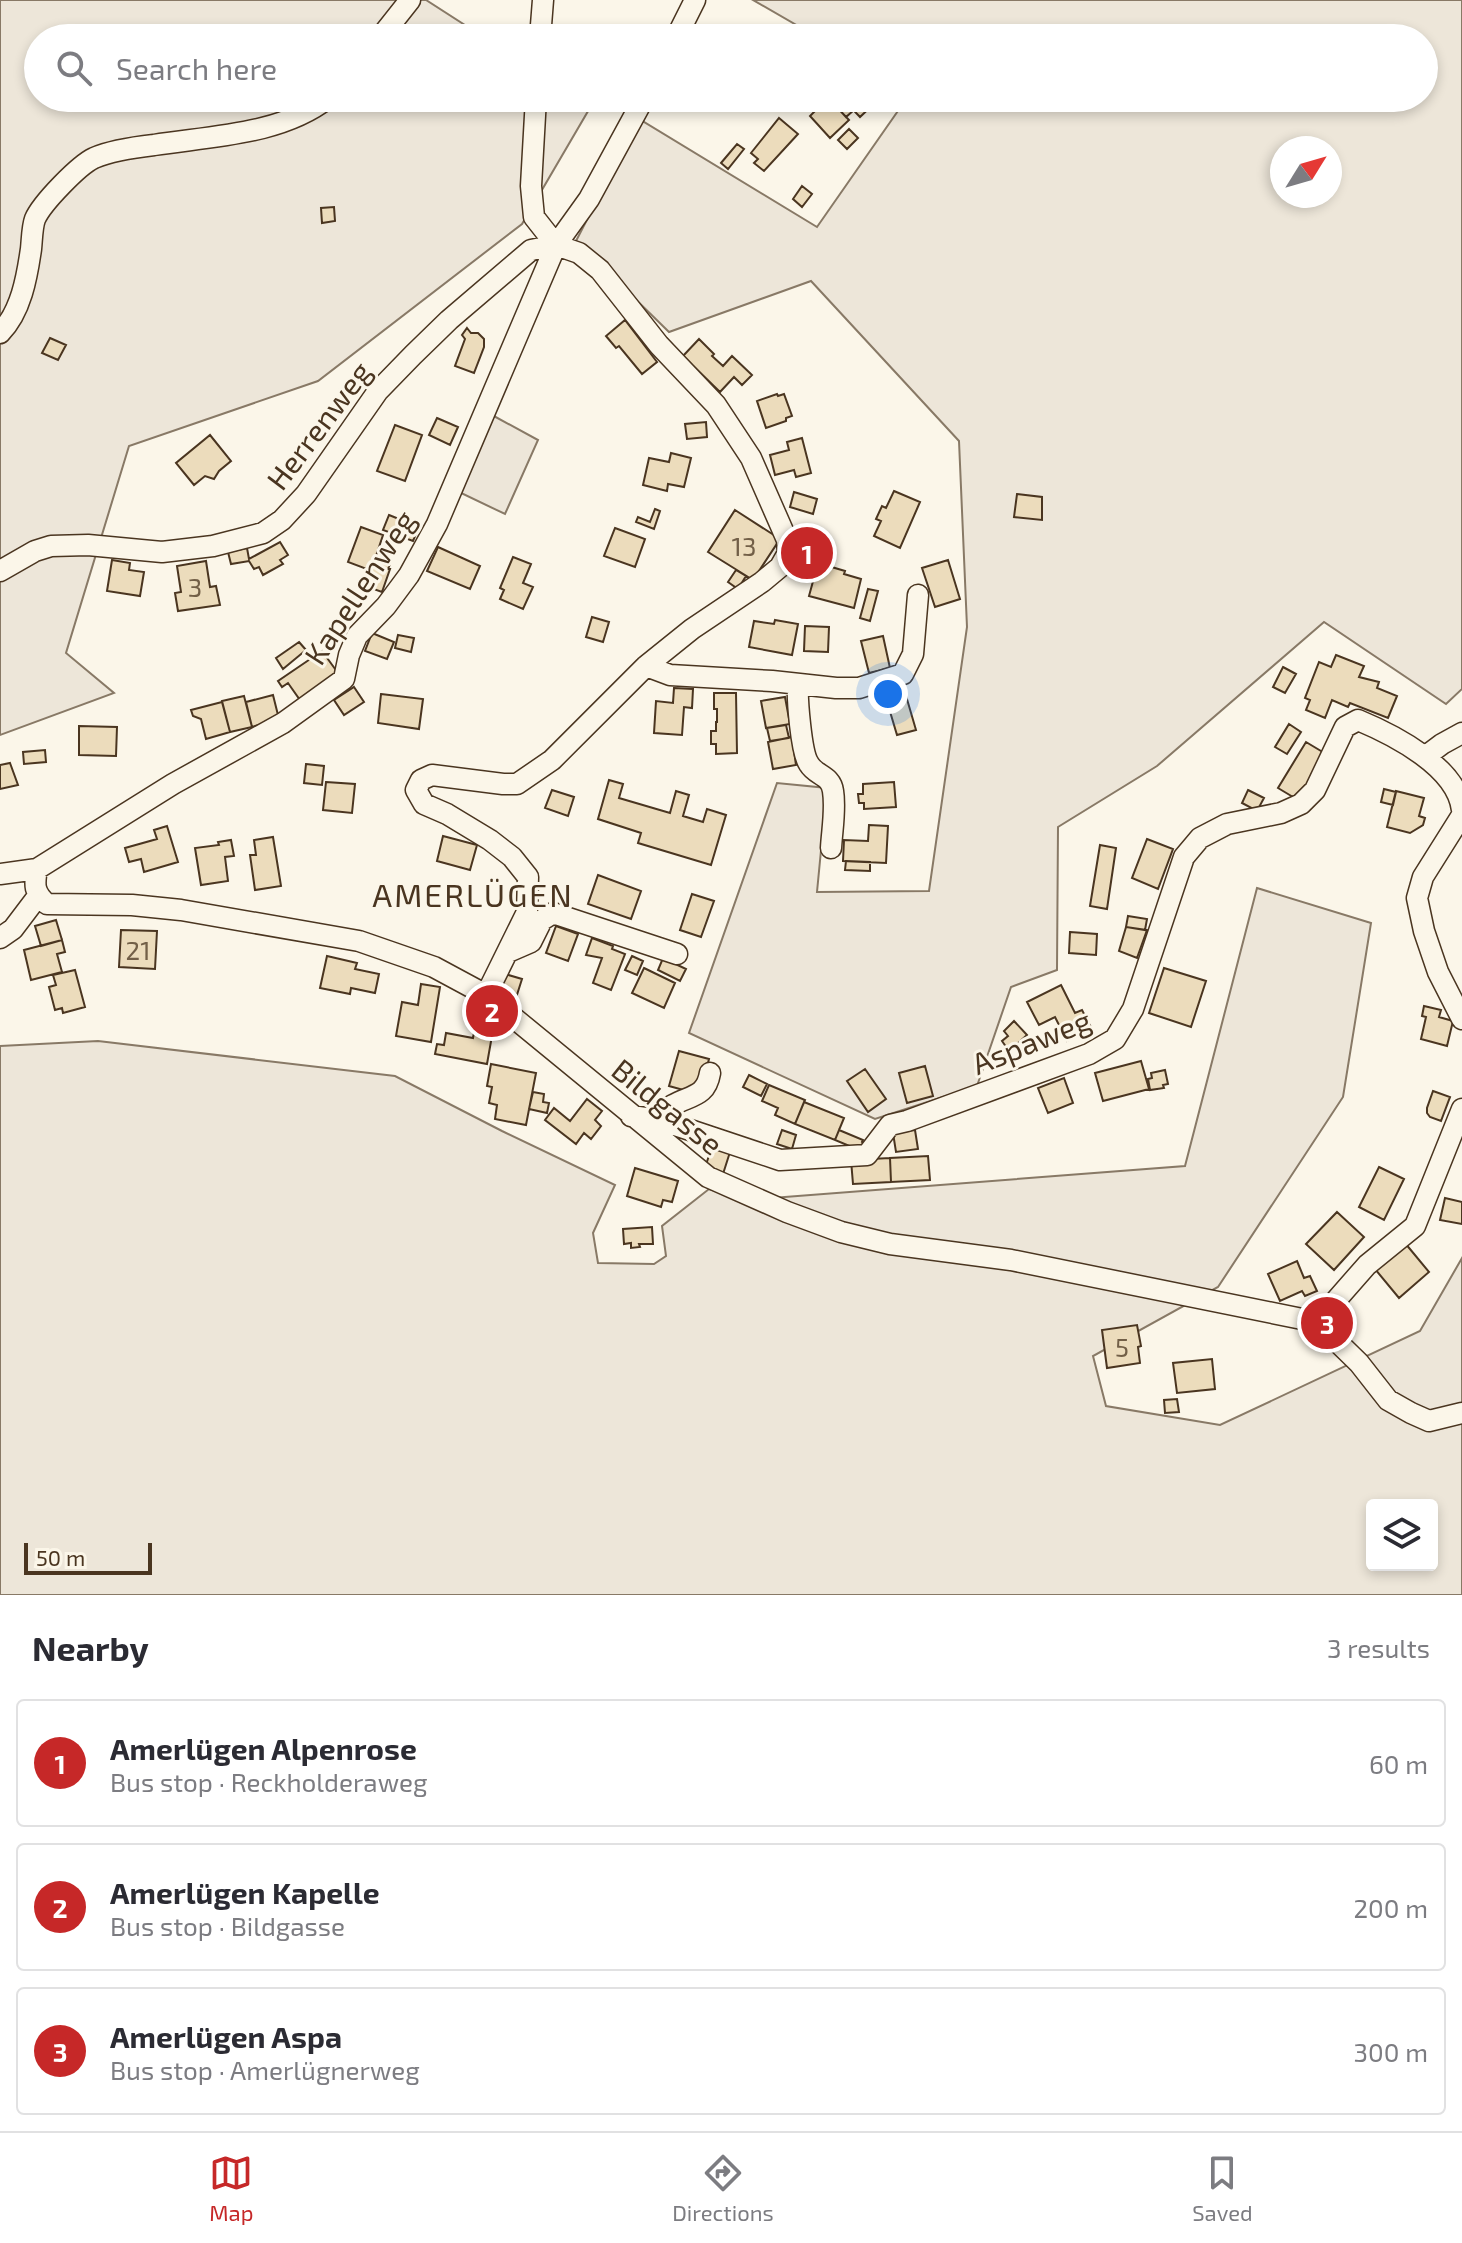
<!DOCTYPE html>
<html lang="en">
<head>
<meta charset="utf-8">
<style>
  :root { --surface:#fff; --page:#f2f2f3; --text:#2b2b33; --muted:#7c7c81; --line:#e1e1e2; --accent:#c62828 }
  body { margin:0; font-family:"Exo 2",sans-serif; background:var(--page); color:var(--text) }
  .controls { position:absolute; right:24px; bottom:24px; display:grid; overflow:hidden; border-radius:8px; box-shadow:0 4px 12px #0003 }
  .controls button { width:72px; height:72px; display:grid; place-items:center; padding:0; border:0; border-bottom:2px solid var(--line); background:var(--surface); color:var(--text); font:40px sans-serif }
  .compass { position:absolute; left:1270px; top:136px; width:72px; height:72px; border-radius:50%; background:var(--surface); box-shadow:0 4px 12px #0003; rotate:53deg }
  .scale { position:absolute; left:24px; bottom:20px; width:128px; box-sizing:border-box; padding-left:8px; border:4px solid #4a3520; border-top:0; font-size:22px; line-height:28px; white-space:nowrap; color:#4a3520; -webkit-text-stroke:6px #fbf6e9; paint-order:stroke }
  .you { position:absolute; left:888px; top:694px; width:28px; height:28px; margin:-20px; border:6px solid #fff; border-radius:50%; background:#1a73e8; box-shadow:0 0 0 12px #1a73e833 }
  .badge { display:grid; place-items:center; width:52px; height:52px; border-radius:50%; background:var(--accent); color:#fff; font-size:26px; font-weight:700 }
  .pin { position:absolute; translate:-50% -50%; border:4px solid #fff; box-shadow:0 2px 8px #0006 }
  .list { margin:0; padding:0; list-style:none }
  h2 { display:flex; justify-content:space-between; align-items:center; height:104px; margin:0; padding:0 32px; font-size:34px }
  h2 small { font-size:26px; font-weight:400; color:var(--muted) }
  .list li { display:grid; grid-template-columns:52px 1fr auto; gap:24px; align-items:center; box-sizing:border-box; height:128px; margin:0 16px 16px; padding:0 16px; border:2px solid var(--line); border-radius:8px }
  .list b { display:block; font-size:30px; white-space:nowrap }
  .list p { margin:0; font-size:26px; white-space:nowrap; color:var(--muted) }
  .list em { font-size:26px; font-style:normal; color:var(--muted) }
  .icon { flex:none; width:44px; height:44px; fill:none; stroke:currentColor; stroke-width:2; stroke-linecap:round; stroke-linejoin:round }
  .map { position:relative; flex:none; width:1462px; height:1595px; overflow:hidden }
  .search { position:absolute; background:var(--surface); box-shadow:0 4px 12px #0003; left:24px; right:24px; top:24px; height:88px; display:flex; align-items:center; gap:20px; box-sizing:border-box; padding:0 28px; border-radius:44px; color:var(--muted); font-size:30px }
  .sheet { height:536px; background:var(--surface) }
  nav { display:flex; justify-content:space-around; align-items:center; box-sizing:border-box; height:112px; border-top:2px solid var(--line); background:var(--surface); font-size:22px; color:var(--muted) }
  nav a { display:grid; justify-items:center; gap:4px }
  nav .on { color:var(--accent) }
  .map>svg:first-child { display:block }
  .green { fill:#ede6d9; stroke:#887966; stroke-width:2; fill-rule:evenodd }
  .building { fill:#ecdcbc; stroke:#4a3520; stroke-width:2 }
  .lines { fill:none; stroke-linecap:round; stroke-linejoin:round }
  .minor-casing { stroke:#4a3520; stroke-width:23 }
  .minor { stroke:#fbf6e9; stroke-width:20 }
  .labels { text-anchor:middle; dominant-baseline:central; stroke-width:6; stroke-linejoin:round; paint-order:stroke }
  .number-label { font-size:26px; fill:#725f47 }
  .street-label { font-size:30px; fill:#4a3520; stroke:#fbf6e9 }
  .neighbourhood-label { font-size:32px; letter-spacing:2px; fill:#4a3520; stroke:#fbf6e9 }
</style>
</head>
<body>
<div class="map">
<svg width="1462" height="1595" viewBox="0 0 1462 1595">
  <rect width="100%" height="100%" fill="#fbf6e9"/>
  <path class="green" d="M0 0H426L485 38H38V98H578L591 106 522 224 318 381 129 446 66 653 114 693 0 735Z
    M753 0H1462V689L1446 704 1324 622 1157 766 1058 827 1057 970 1011 987 977 1086 875 1119 689 1033 777 783 827 788 817 892 929 891 967 627 959 441 811 281 669 332 576 241 639 119 817 227 907 98H1424V38H819ZM1282 148H1330V196H1282Z
    M492 415 538 440 505 514 459 492Z
    M1257 888 1371 923 1343 1097 1218 1287 1093 1356 1106 1406 1220 1425 1420 1331 1462 1258V1595H0V1046L98 1041 395 1076 502 1131 615 1185 593 1233 598 1263 654 1264 666 1256 662 1226 709 1189 745 1200 1185 1166ZM1372 1505H1432V1565H1372Z"/>
  <path class="building" d="M828 98 849 120 830 138 810 116Z
    M842 98H880L860 117Z
    M842 98 854 110 846 117 835 105Z
    M779 118 798 134 764 171 754 163 758 159 751 153Z
    M849 129 858 138 847 149 838 140Z
    M737 144 744 149 728 169 721 163Z
    M802 186 812 194 802 207 793 199Z
    M334 207 335 221 322 223 321 208Z
    M625 320 657 362 642 374 619 346 616 348 606 336Z
    M467 328 471 333H478L484 339V347L474 373 455 366 465 339 462 335Z
    M50 338 66 345 58 360 42 353Z
    M699 339 714 354 712 356 723 366 732 356 752 375 742 385 734 377 720 392 683 356Z
    M777 394 778 396 784 394 792 416 786 418V421L766 428 757 401Z
    M437 418 458 427 450 445 429 435Z
    M706 422 707 437 687 439 685 424Z
    M395 425 422 435 405 481 377 471Z
    M210 435 231 461 219 471 214 479 205 476 194 485 176 463Z
    M802 438 811 473 796 477 794 470 775 475 770 455 789 450 787 442Z
    M671 453 691 458 684 487 668 484 667 491 643 485 649 458 669 462Z
    M894 491 920 502 900 548 874 536 881 521 876 519 882 506 886 508Z
    M794 492 817 499 813 514 790 507Z
    M1017 494 1042 497V520L1014 517Z
    M655 509 660 511 654 529 636 522 638 517 650 522Z
    M735 510 780 539 753 580 708 552Z
    M389 515 419 527 413 541 383 530Z
    M361 527 383 535 375 559 390 564 388 569H390L382 592 362 585 367 569 348 562Z
    M615 528 645 539 635 567 604 556Z
    M280 542 288 555 280 560 283 564 263 575 259 567 254 569 249 561 231 564 228 552 247 548 249 559Z
    M438 547 480 566 470 589 427 571Z
    M513 557 531 564 523 583 533 587 523 609 500 599 504 590 500 588Z
    M112 560 130 563 129 570 144 572 140 596 107 591Z
    M948 560 960 599 935 607 922 568Z
    M206 561 210 587 216 586 220 605 178 611 175 593 181 592 177 566Z
    M818 563 845 571 844 574 861 579 854 608 809 596Z
    M736 570 746 576 738 589 728 582Z
    M868 589 878 591 870 621 860 618Z
    M592 617 609 622 603 642 586 637Z
    M775 620 798 624 792 655 749 647 754 621 774 624Z
    M805 626 829 627 828 652 804 651Z
    M372 633 394 642 387 659 365 651Z
    M398 635 414 638 411 652 395 648Z
    M883 636 890 668 869 673 861 641Z
    M299 642 306 650 283 669 276 658Z
    M322 651 338 673 300 700 288 683 282 687 278 681Z
    M1336 655 1364 666 1359 677 1379 682 1377 688 1397 696 1388 718 1350 703 1348 707 1332 700 1325 718 1306 710 1310 700 1305 698 1319 662 1331 667Z
    M1283 667 1296 674 1285 693 1273 687Z
    M902 682 916 730 897 735 883 688Z
    M354 687 364 702 344 715 334 700Z
    M674 688 693 689 692 708 684 707 682 735 654 733 656 701 673 703Z
    M714 693H736L737 753 716 754V744H711V731H716V722H717V709H714Z
    M381 694 423 699 419 729 378 723Z
    M273 695 279 719 252 727 246 702Z
    M244 696 252 727 230 732 222 701Z
    M785 697 790 724 766 728 761 701Z
    M222 702 230 732 206 739 201 719 193 716 191 710Z
    M1289 724 1301 732 1287 754 1275 747Z
    M786 725 789 738 770 741 767 728Z
    M79 726 117 727 116 756 79 755Z
    M792 737 796 765 773 769 768 742Z
    M1306 742 1326 754 1298 800 1278 788Z
    M45 750 46 762 24 764 23 752Z
    M10 763 18 785 0 789V765Z
    M306 764 324 766 322 785 304 783Z
    M609 780 623 784 619 798 670 813 676 791 689 795 683 816 703 822 707 809 726 815 711 865 638 843 641 833 598 819Z
    M326 782 355 784 352 813 323 810Z
    M894 782 896 807 864 809V803H859L858 794H863V784Z
    M1384 789 1396 792 1393 805 1381 802Z
    M552 790 574 797 568 816 545 808Z
    M1248 790 1264 798 1257 811 1242 803Z
    M1396 791 1424 798 1419 816 1425 818 1423 825 1410 833 1387 827Z
    M869 825 888 826 886 863 843 861 844 840 868 841Z
    M167 826 178 862 144 872 141 859 129 862 125 848 157 839 154 830Z
    M443 836 477 845 470 870 437 861Z
    M273 837 281 886 255 890 250 855H256L254 840Z
    M1147 839 1173 849 1158 889 1132 878Z
    M231 840 234 856 225 857 228 881 201 885 195 848 219 845 218 842Z
    M1100 845 1116 848 1107 909 1090 906Z
    M846 861 870 862V871L845 870Z
    M598 875 641 891 631 919 588 904Z
    M692 894 714 901 701 937 680 930Z
    M1128 916 1147 919 1145 930 1126 927Z
    M56 920 62 940 41 946 35 926Z
    M556 926 578 934 568 961 546 953Z
    M1126 927 1147 930 1137 958 1119 951Z
    M121 930 157 931 155 969 119 967Z
    M1070 932 1097 934 1096 955 1069 953Z
    M592 938 613 946 612 949 625 954 611 990 593 983 602 958 586 955Z
    M62 940 65 952 57 954 62 972 31 980 24 950Z
    M327 956 357 963 355 969 379 974 375 993 351 988 350 994 320 988Z
    M632 956 643 961 637 975 625 970Z
    M663 958 686 969 680 981 658 970Z
    M644 968 675 983 664 1008 632 993Z
    M1164 968 1206 981 1191 1027 1149 1013Z
    M75 970 85 1007 63 1013 62 1008 55 1010 49 987 56 985 53 975Z
    M505 974 522 979 515 1001 498 996Z
    M421 984 440 987 431 1042 396 1036 402 1002 418 1005Z
    M1061 985 1075 1013 1082 1010 1092 1029 1067 1041 1055 1017 1039 1025 1027 1002Z
    M1424 1006 1441 1010 1439 1017 1453 1021 1447 1046 1421 1039 1426 1017 1422 1016Z
    M1014 1021 1027 1035 1009 1051 1002 1041 1008 1036 1004 1031Z
    M475 1027 493 1030 487 1064 435 1054 437 1044 444 1045 446 1033 473 1038Z
    M679 1051 709 1059 702 1085 694 1093 669 1086Z
    M1141 1061 1149 1089 1103 1101 1095 1073Z
    M491 1064 536 1073 526 1125 495 1119 497 1105 489 1103 492 1087 487 1086Z
    M925 1066 933 1096 907 1103 899 1073Z
    M865 1069 886 1099 868 1112 847 1081Z
    M1165 1070 1168 1084 1163 1085 1164 1088 1150 1090 1148 1079 1152 1078 1151 1073Z
    M749 1075 767 1084 761 1096 743 1087Z
    M1064 1078 1073 1103 1048 1113 1038 1088Z
    M769 1085 805 1100 795 1124 775 1115 778 1108 762 1101Z
    M1433 1091 1450 1097 1441 1121 1430 1117 1427 1113V1108Z
    M533 1092 544 1094 543 1102 549 1103 547 1113 529 1109Z
    M587 1099 602 1111 595 1120 601 1126 591 1139 584 1133 576 1144 545 1120 554 1108 570 1121Z
    M804 1102 844 1118 835 1140 795 1124Z
    M782 1130 796 1135 792 1149 777 1144Z
    M839 1130 863 1140 862 1142 865 1144 859 1150 835 1140Z
    M915 1130 918 1149 896 1152 893 1133Z
    M712 1146 730 1152 723 1174 705 1168Z
    M928 1156 930 1180 891 1182 890 1158Z
    M890 1158 891 1182 853 1184 851 1160Z
    M1379 1167 1404 1179 1384 1220 1359 1207Z
    M635 1168 678 1181 672 1202 663 1200 661 1207 627 1196Z
    M1445 1198 1462 1202V1224L1440 1220Z
    M1337 1212 1364 1237 1334 1270 1306 1244Z
    M652 1227 653 1244H639L640 1247 631 1248V1243L624 1244 623 1229Z
    M1405 1243 1429 1272 1399 1298 1375 1269Z
    M1297 1261 1304 1278 1310 1276 1317 1291 1305 1296 1302 1291 1280 1301 1268 1274Z
    M1137 1325 1141 1346 1138 1347 1140 1363 1107 1368 1102 1330Z
    M1212 1359 1215 1389 1177 1393 1173 1363Z
    M1177 1399 1179 1412 1165 1413 1164 1400Z"/>
  <g class="lines">
    <g class="minor-casing">
      <path id="minor" d="M380 38 410 0
        M540 38 543 0
        M676 38 695 0
        M536 98 531 186 534 217 556 245
        M0 333C21 312 27 277 31 249 32 240 32 227 35 219 42 203 79 165 94 158 110 151 136 147 154 145 211 136 281 135 328 98
        M0 571 35 551 51 546 88 545 162 552 213 546 263 533 282 520 306 494 378 391 413 355 449 320 531 250 556 245 579 253 600 270 659 345 716 405 751 458 787 540 788 553 780 567 762 582 692 629 646 666 552 760 517 784H503L432 775 421 780 416 790 424 804 447 814 490 840 512 857 528 877 527 912 486 995
        M646 666 670 675 772 681 836 688H859L903 674 913 654 918 595
        M798 684C797 698 801 753 809 764 816 776 831 775 833 791 836 809 832 830 831 848
        M1426 756 1442 744 1462 733
        M1462 815 1423 877 1417 898 1424 931 1438 972 1462 1019
        M37 869C34 885 34 893 47 904L132 905 181 910 359 941 434 967 486 995 708 1177 787 1212 841 1232 890 1244 1011 1260 1317 1322
        M0 874 37 869 173 784 283 723 344 679 349 655 357 636 386 606 409 575 437 524 556 245 589 199 644 98
        M0 938 13 929 38 896
        M508 952 531 942 542 920 553 913 677 954
        M631 1116 660 1120 780 1160 867 1155 890 1125 907 1121 1089 1054 1115 1039 1133 1009 1184 857 1200 838 1227 824 1281 813 1301 804 1315 790 1345 727 1358 720C1394 735 1457 767 1462 810
        M651 1119C658 1114 666 1109 673 1105 691 1095 706 1097 710 1073
        M1317 1322 1367 1265 1415 1226 1462 1109
        M1317 1322 1359 1363 1388 1400 1411 1413 1429 1421 1462 1413"/>
    </g>
    <use href="#minor" class="minor"/>
  </g>
  <g class="labels">
    <g class="number-label">
      <text x="744" y="545">13</text>
      <text x="195" y="586">3</text>
      <text x="138" y="949">21</text>
      <text x="1122" y="1346">5</text>
    </g>
    <g class="street-label">
      <text transform="translate(318 425) rotate(-53)">Herrenweg</text>
      <text transform="translate(359 587) rotate(-57)">Kapellenweg</text>
      <text transform="translate(1031 1041) rotate(-22)">Aspaweg</text>
      <text transform="translate(668 1106) rotate(39)">Bildgasse</text>
    </g>
    <g class="neighbourhood-label">
      <text x="473" y="894">AMERLÜGEN</text>
    </g>
  </g>
</svg>
<div class="controls">
<button><svg class="icon" aria-label="layers" viewBox="0 0 24 24"><path d="M12 4l9 5-9 5-9-5zM3 14l9 5 9-5"/></svg></button>
</div>
<svg class="compass" viewBox="-18 -18 36 36"><path d="M0-13l5 13h-10z" fill="#e53935"/><path d="M0 13l5-13h-10z" fill="#7c7c81"/></svg>
<div class="scale">50 m</div>
<div class="you"></div>
<div class="pin badge" style="left:807px;top:553px">1</div>
<div class="pin badge" style="left:492px;top:1011px">2</div>
<div class="pin badge" style="left:1327px;top:1323px">3</div>
<div class="search"><svg class="icon" aria-label="search" viewBox="0 0 24 24"><circle cx="10" cy="10" r="6"/><path d="M15 15l6 6"/></svg>Search here</div>
</div>
<section class="sheet">
<h2>Nearby<small>3 results</small></h2>
<ul class="list">
<li><span class="badge">1</span><div><b>Amerlügen Alpenrose</b><p>Bus stop · Reckholderaweg</p></div><em>60 m</em></li>
<li><span class="badge">2</span><div><b>Amerlügen Kapelle</b><p>Bus stop · Bildgasse</p></div><em>200 m</em></li>
<li><span class="badge">3</span><div><b>Amerlügen Aspa</b><p>Bus stop · Amerlügnerweg</p></div><em>300 m</em></li>
</ul>
</section>
<nav>
<a class="on"><svg class="icon" aria-label="map" viewBox="0 0 24 24"><path d="M3 6l6-2 6 2 6-2v14l-6 2-6-2-6 2zM9 4v14M15 6v14"/></svg>Map</a>
<a><svg class="icon" aria-label="directions" viewBox="0 0 24 24"><path d="M12 3l9 9-9 9-9-9zM9 14v-3h6M13 9l2 2-2 2"/></svg>Directions</a>
<a><svg class="icon" aria-label="saved" viewBox="0 0 24 24"><path d="M7 4h10v16l-5-4-5 4z"/></svg>Saved</a>
</nav>
</body>
</html>
